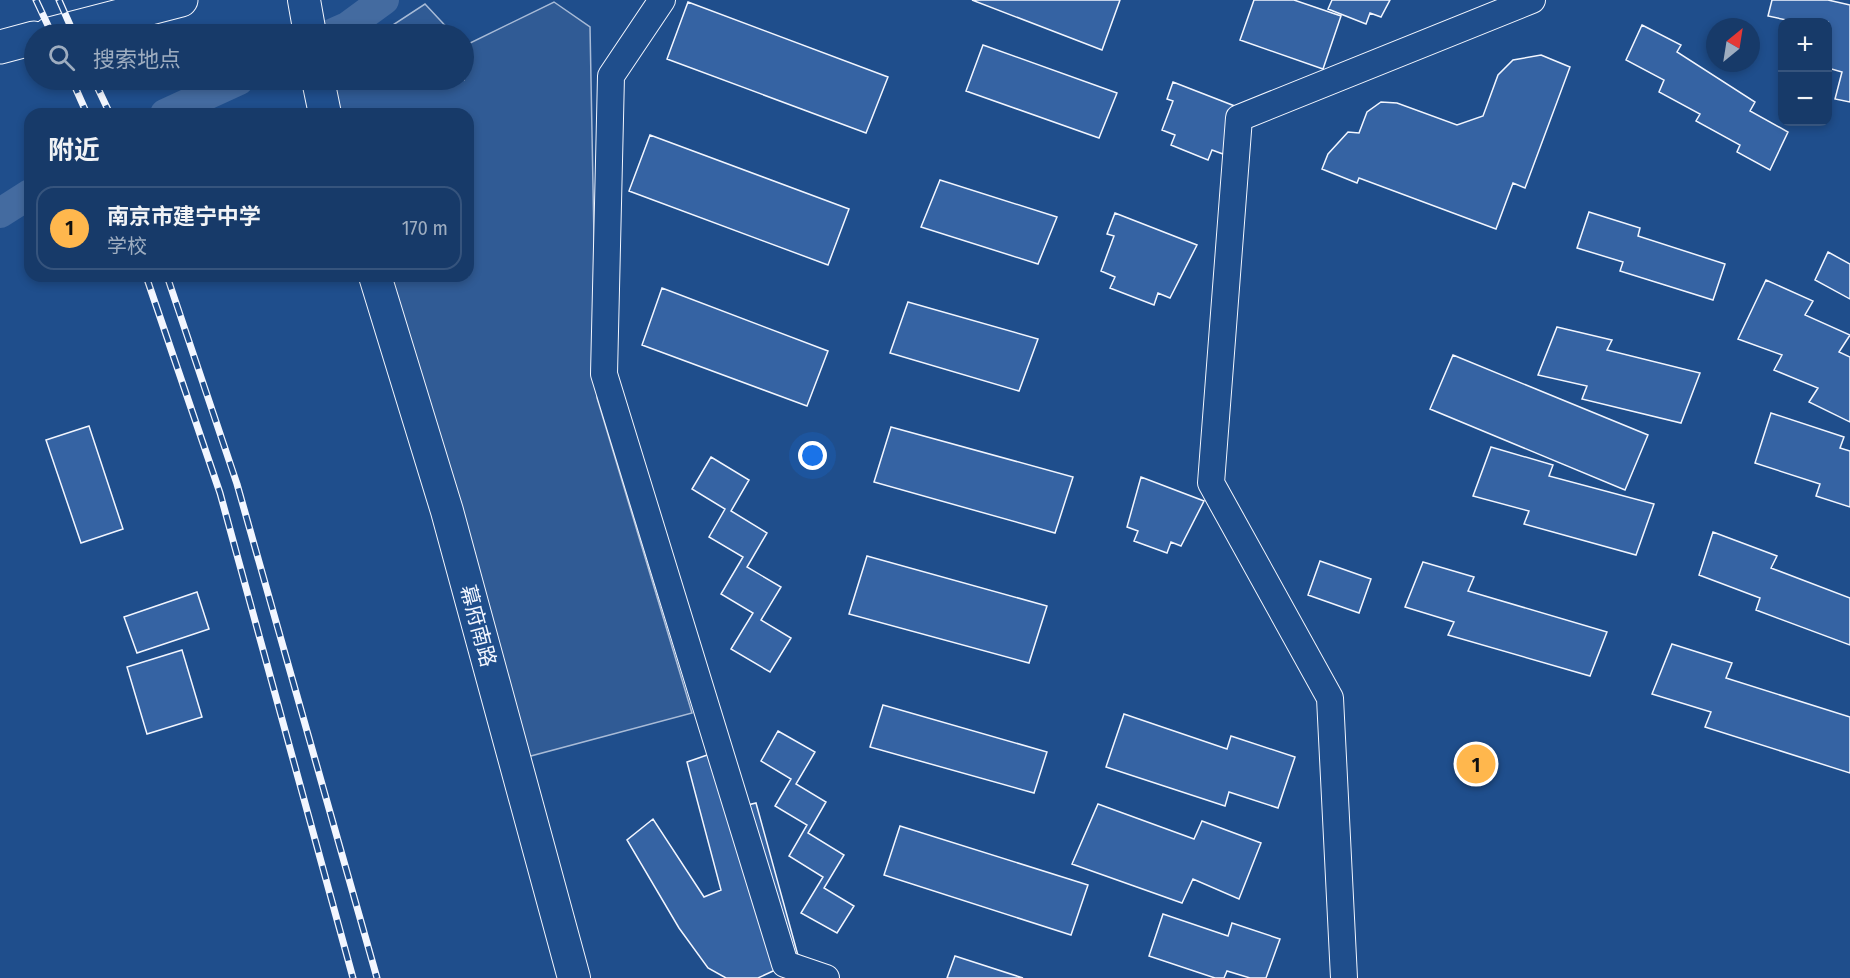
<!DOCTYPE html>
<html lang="zh">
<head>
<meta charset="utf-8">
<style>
  :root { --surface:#173a69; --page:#20416f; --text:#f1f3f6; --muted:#9eadc0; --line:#36547d; --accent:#ffb74d }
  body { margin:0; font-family:"Fira Sans Condensed","Noto Sans SC",sans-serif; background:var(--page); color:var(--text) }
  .controls { position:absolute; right:18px; top:18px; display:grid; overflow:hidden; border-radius:12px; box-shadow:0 3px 9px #0003 }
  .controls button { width:54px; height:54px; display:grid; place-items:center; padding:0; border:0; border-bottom:2px solid var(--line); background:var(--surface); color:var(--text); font:30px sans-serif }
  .compass { position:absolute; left:1706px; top:18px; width:54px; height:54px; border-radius:50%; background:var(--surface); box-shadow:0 3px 9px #0003; rotate:30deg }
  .you { position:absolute; left:813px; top:456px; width:21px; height:21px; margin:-15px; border:4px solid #fff; border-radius:50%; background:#1a73e8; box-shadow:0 0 0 9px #1a73e833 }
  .badge { display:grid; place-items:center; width:39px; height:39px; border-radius:50%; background:var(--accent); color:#111; font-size:20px; font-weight:700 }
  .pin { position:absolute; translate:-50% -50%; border:3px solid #fff; box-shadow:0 2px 6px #0006 }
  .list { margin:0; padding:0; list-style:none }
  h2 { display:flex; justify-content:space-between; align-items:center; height:78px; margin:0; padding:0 24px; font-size:26px }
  h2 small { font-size:20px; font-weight:400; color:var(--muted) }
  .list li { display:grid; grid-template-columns:39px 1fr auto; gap:18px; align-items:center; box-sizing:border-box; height:84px; margin:0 12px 12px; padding:0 12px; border:2px solid var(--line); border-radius:18px }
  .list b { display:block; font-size:22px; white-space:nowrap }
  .list p { margin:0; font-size:20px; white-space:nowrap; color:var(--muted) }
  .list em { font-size:20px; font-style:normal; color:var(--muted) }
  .icon { flex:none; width:33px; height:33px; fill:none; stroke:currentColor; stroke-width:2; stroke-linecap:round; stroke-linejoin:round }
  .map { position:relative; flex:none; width:1850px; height:978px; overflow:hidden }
  .search { position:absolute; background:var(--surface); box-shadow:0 3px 9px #0003; left:24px; top:24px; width:450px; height:66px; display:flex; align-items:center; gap:15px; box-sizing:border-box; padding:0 21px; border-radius:33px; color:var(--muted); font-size:22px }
  .panel { position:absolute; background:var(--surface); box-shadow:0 3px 9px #0003; left:24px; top:108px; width:450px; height:174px; border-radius:18px }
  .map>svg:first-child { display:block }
  .built { fill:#305b95; stroke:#a8bbd7; stroke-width:1.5 }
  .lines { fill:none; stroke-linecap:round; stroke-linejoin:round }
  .canal { stroke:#446ba0; stroke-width:30 }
  .building { fill:#3563a3; stroke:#f2f6ff; stroke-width:1.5 }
  .minor-casing { stroke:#f2f6ff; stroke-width:28 }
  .tertiary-casing { stroke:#f2f6ff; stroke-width:34 }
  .secondary-casing { stroke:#f2f6ff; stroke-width:35 }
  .minor { stroke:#1f4e8c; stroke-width:26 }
  .tertiary { stroke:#1f4e8c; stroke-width:32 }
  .secondary { stroke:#1f4e8c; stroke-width:33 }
  .rail-casing { stroke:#f2f6ff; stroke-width:7 }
  .rail { stroke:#1f4e8c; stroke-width:4.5; stroke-dasharray:14; stroke-linecap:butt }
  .labels { text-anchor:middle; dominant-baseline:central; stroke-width:4.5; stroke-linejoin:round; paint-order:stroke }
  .street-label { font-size:21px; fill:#f2f6ff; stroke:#1f4e8c }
</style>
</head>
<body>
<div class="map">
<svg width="1850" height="978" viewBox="0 0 1850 978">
  <rect width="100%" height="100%" fill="#1f4e8c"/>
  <path class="built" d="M554 2 590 27 597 398 692 713 527 757 386 276H468V114H339L329 80H464V46Z
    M425 4 453 34H379Z"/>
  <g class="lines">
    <path class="canal" d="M331 34 347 27 384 0
      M165 114 239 80
      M0 213 30 194"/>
  </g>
  <path class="building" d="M972 0H1120L1102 50Z
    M1254 0H1294L1341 16 1323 69 1240 40Z
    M1332 0H1390L1381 17 1370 13 1366 24 1328 9Z
    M1772 0H1828L1850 5V102L1835 99 1842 72 1828 68V22H1796L1768 16Z
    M688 2 888 77 866 133 667 59Z
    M1642 25 1681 45 1677 52 1755 102 1750 111 1788 132 1770 170 1737 152 1740 145 1696 121 1700 114 1659 92 1664 80 1626 60Z
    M983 45 1117 93 1099 138 966 91Z
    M1541 55 1570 67 1525 188 1513 183 1496 229 1359 178 1357 183 1322 169 1328 154 1348 132 1359 133 1367 112 1381 102 1397 103 1457 125 1483 116 1498 75 1513 60Z
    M1173 82 1245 110 1223 154 1212 150 1208 160 1171 145 1175 135 1162 130 1173 101 1167 99Z
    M650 135 849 209 828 265 629 191Z
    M940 180 1057 217 1038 264 921 227Z
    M1589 212 1640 228 1638 236 1725 264 1713 300 1620 271 1623 262 1577 248Z
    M1115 213 1197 245 1170 298 1158 293 1154 305 1110 288 1115 277 1101 271 1114 236 1107 234Z
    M1828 252 1850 264V299L1815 280Z
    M1766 280 1813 301 1805 315 1850 335 1839 352 1850 357V422L1809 402 1818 388 1774 370 1782 355 1738 339Z
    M662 288 828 351 807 406 642 345Z
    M908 302 1038 339 1019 391 890 353Z
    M1557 327 1612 340 1607 350 1700 373 1681 423 1582 399 1587 386 1538 375Z
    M1453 355 1648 435 1625 490 1430 409Z
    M1771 413 1844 437 1840 448 1850 451V507L1816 496 1820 484 1755 463Z
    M89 426 123 529 81 543 46 440Z
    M891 427 1073 477 1055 533 874 482Z
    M1491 447 1553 465 1549 476 1654 504 1636 555 1524 524 1529 511 1473 496Z
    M711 457 749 480 731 511 767 533 747 567 781 587 761 620 791 638 770 672 731 649 753 613 721 594 743 557 709 537 725 509 692 489Z
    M1141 477 1204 501 1181 546 1171 542 1167 553 1134 541 1138 531 1127 527Z
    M1713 532 1777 556 1771 568 1850 598V645L1756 610 1760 598 1699 575Z
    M867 556 1047 606 1029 663 849 614Z
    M1320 561 1371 579 1359 613 1308 595Z
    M1423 562 1474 577 1468 591 1607 632 1590 676 1448 635 1454 622 1405 607Z
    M197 592 209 629 137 653 124 617Z
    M1672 644 1732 663 1726 678 1850 717V773L1705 727 1711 712 1652 694Z
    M182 650 202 717 147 734 127 667Z
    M883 705 1047 752 1034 793 870 747Z
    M1124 714 1227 749 1231 736 1295 757 1278 808 1229 792 1225 806 1106 767Z
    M778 731 815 752 796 784 826 802 808 833 844 855 824 888 854 906 837 933 801 913 823 877 789 856 807 825 775 806 791 779 761 761Z
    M713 753 735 808 756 803 799 959 758 978H726L708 968 679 928 627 840 653 819 704 897 721 890 687 762Z
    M1098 804 1194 839 1202 821 1261 843 1239 899 1193 879 1182 903 1072 864Z
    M900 826 1088 885 1071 935 884 875Z
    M1163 914 1228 936 1232 923 1280 939 1266 978H1250L1227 971 1224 978H1215L1149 956Z
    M955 956 1023 978H947Z"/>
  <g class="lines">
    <g class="minor-casing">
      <path id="minor" d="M662 0 611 76 604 374 785 964 826 978
        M1344 978 1330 698 1211 483 1239 118 1532 0"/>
    </g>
    <g class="tertiary-casing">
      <path id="tertiary" d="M304 0 310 34
        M318 80 325 114
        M375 276 447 511 574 978"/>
    </g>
    <g class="secondary-casing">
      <path id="secondary" d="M50 34 181 0
        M0 47 34 38"/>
    </g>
    <use href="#minor" class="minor"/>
    <use href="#tertiary" class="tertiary"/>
    <use href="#secondary" class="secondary"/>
    <g class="rail-casing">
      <path id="rail" d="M36 0 52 34
        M59 0 74 34
        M72 80 87 114
        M94 80 110 114
        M146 276 220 493 353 978
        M167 276 237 484 377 978"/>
    </g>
    <use href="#rail" class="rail"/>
  </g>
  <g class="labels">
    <g class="street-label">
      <text transform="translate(478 626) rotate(75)">幕府南路</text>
    </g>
  </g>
</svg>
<div class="controls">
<button>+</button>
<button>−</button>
</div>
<svg class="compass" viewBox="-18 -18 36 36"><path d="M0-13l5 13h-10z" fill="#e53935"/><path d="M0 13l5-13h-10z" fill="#9eadc0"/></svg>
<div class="you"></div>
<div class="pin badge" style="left:1476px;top:764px">1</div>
<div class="search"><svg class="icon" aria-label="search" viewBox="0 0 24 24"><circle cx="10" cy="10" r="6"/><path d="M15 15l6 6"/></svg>搜索地点</div>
<section class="panel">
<h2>附近<small></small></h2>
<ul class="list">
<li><span class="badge">1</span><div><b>南京市建宁中学</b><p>学校</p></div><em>170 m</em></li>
</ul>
</section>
</div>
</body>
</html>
